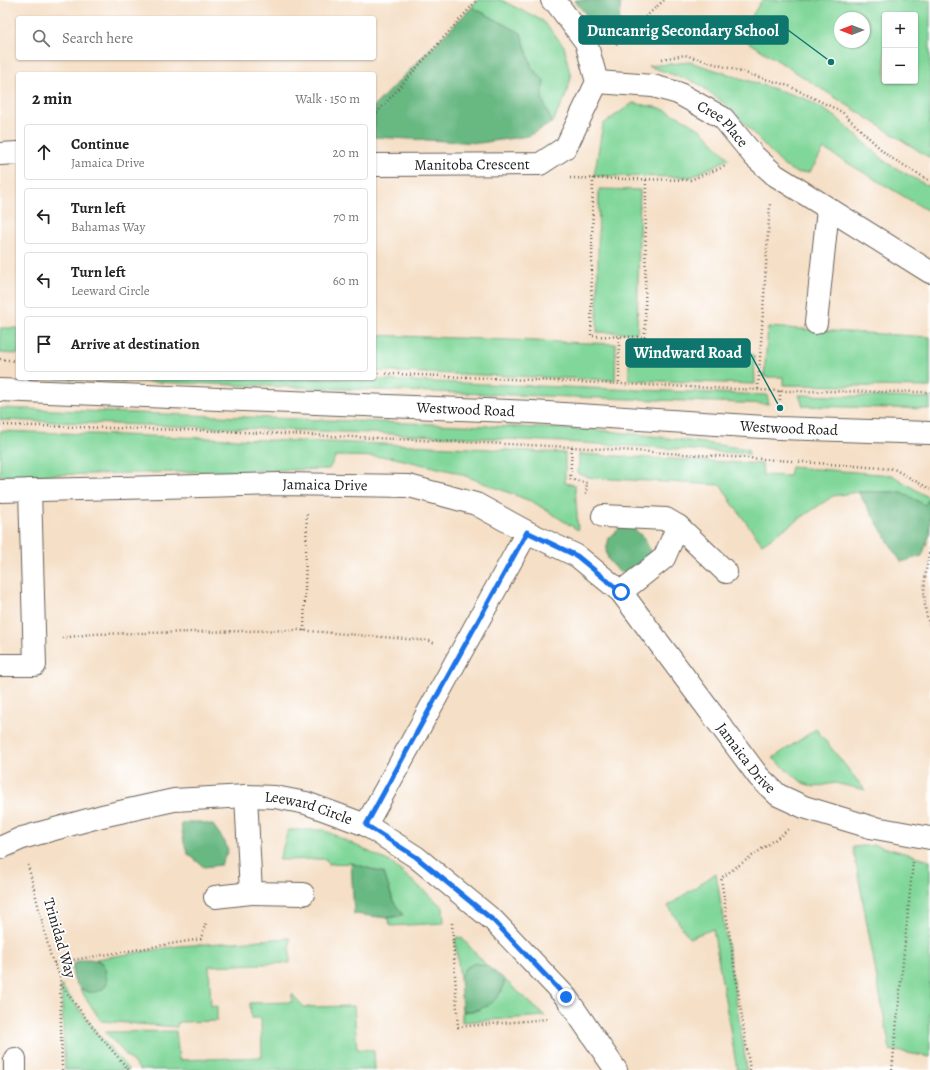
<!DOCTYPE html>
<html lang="en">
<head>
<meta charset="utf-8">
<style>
  :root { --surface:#fff; --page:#f6f6f6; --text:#222; --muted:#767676; --line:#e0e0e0 }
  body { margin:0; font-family:Alegreya,serif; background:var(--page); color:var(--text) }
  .controls { position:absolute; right:12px; top:12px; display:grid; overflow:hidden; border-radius:4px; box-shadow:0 1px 3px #0004 }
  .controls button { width:36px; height:36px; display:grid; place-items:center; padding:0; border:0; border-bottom:1px solid var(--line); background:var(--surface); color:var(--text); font:20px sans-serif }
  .compass { position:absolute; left:834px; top:12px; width:36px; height:36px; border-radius:50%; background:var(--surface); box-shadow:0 1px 3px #0004; rotate:270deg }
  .stop { position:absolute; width:12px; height:12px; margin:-9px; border:3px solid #1a73e8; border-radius:50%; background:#fff }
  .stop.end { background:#1a73e8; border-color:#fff; box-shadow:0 1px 4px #0008 }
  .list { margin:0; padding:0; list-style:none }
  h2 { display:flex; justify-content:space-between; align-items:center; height:52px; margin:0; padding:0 16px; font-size:17px }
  h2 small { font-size:13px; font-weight:400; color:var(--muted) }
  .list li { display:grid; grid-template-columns:26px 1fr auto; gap:12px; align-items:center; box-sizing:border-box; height:56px; margin:0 8px 8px; padding:0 8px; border:1px solid var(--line); border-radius:4px }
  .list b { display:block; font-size:15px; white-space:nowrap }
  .list p { margin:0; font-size:13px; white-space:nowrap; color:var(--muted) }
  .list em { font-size:13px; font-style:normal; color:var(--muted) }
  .icon { flex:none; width:22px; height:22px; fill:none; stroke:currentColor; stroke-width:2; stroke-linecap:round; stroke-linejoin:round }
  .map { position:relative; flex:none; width:930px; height:1070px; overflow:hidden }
  .search { position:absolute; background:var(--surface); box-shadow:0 1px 3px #0004; left:16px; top:16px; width:360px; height:44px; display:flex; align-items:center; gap:10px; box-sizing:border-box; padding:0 14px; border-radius:4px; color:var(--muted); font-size:15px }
  .panel { position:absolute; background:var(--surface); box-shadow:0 1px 3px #0004; left:16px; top:72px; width:360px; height:308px; border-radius:4px }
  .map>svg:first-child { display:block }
  .green { fill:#81d79a; stroke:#4e7a5b; fill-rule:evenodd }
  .forest { fill:#68b882; stroke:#426a4f }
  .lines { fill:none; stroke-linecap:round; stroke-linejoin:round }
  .street-casing { stroke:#686058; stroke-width:24 }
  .secondary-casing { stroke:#686058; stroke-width:24 }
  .path { stroke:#686058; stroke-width:2.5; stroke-dasharray:1 3; stroke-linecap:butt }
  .street { stroke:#fff; stroke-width:22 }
  .secondary { stroke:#fff; stroke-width:22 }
  .route { stroke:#1a73e8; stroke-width:5 }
  .labels { text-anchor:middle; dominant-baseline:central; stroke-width:3.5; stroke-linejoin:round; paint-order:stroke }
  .street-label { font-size:15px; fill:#1c1c1c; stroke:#fff }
  .leader { fill:none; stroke:#0f766e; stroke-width:1.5 }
  .callout-dot { fill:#0f766e; stroke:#fff; stroke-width:1.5 }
  .callout { fill:#0f766e; stroke:#0f766e; stroke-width:1.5 }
  .callout-label { font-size:16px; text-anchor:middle; font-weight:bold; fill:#fff }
</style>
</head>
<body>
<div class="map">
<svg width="930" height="1070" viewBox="0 0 930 1070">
  <rect width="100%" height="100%" fill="#fff"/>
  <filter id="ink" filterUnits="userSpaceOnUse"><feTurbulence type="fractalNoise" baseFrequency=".025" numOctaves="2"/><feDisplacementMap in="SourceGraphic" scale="8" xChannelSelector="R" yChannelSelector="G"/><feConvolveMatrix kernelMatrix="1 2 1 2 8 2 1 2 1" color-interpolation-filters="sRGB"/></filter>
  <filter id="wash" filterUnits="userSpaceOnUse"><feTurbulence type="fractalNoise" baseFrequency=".012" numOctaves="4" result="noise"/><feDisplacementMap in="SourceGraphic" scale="16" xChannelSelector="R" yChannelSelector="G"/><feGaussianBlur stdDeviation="0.9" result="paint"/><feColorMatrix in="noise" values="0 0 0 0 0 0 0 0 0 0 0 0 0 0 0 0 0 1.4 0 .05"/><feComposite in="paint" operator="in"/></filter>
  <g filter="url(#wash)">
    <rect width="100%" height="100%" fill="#f5dfc6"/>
    <path class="green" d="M477 0H501L543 21 564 46 571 78 565 98 552 123 542 99 544 80 532 68 521 33 472 7Z
      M762 0H930V158L739 36ZM885 15H915V81H885ZM840 18H864V42H840Z
      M690 62 806 99 836 117 887 163 930 187V212L824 149 810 172 797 173 784 166 729 107 697 83 648 66Z
      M633 103 660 108 682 118 704 132 729 159 691 177 594 176 603 124Z
      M599 189 640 190 637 333 597 332Z
      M768 327 930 337V387L783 385V377H764Z
      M0 328H18V354L0 353Z
      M374 335 616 344 615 380 374 371Z
      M629 344 742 346 754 356 755 384 629 380Z
      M37 378H332L767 395 769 404Z
      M799 395 930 398V409L803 406Z
      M0 408 597 430 645 435 748 449 749 454C500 435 250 429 0 420Z
      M0 431 412 445 565 453V483L575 485 578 530 533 502 455 472 390 457 336 456 329 469 0 476Z
      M579 454 762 464 763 475 789 476 791 467 892 475 929 498 925 505 901 492H858L833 496 762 544 732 503 721 485 593 478 578 474Z
      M816 729 865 790 835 783 814 787 803 783 773 758Z
      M288 830H324L390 862 443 907 444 923 391 926 387 918 403 915 393 901 384 873 351 863 329 864 326 859 279 860Z
      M875 845 930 860V1057L890 1050 853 847Z
      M716 873 747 1070H737L713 929 689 938 668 906Z
      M457 937 462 938 487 966 475 963 465 968 460 977 455 940Z
      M290 938V963L209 966 211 1006H217V1021L178 1022 177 1027 101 1021 80 989 86 990 106 972 102 963 96 959 179 946Z
      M505 980 545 1016 462 1022V1012L479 1010 502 991Z
      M61 985 98 1034 129 1070H65Z
      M292 994 304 1007 354 1006 357 1049 374 1050 375 1070H140L105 1032 176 1031 179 1060 262 1057 261 1018H251L250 1003 292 1002Z"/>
    <path class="forest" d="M574 0H621L618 30 606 20 588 17Z
      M472 7 521 33 532 68 544 80 542 99 552 123 528 136 480 143 374 137V106Z
      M858 492H901L925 505 929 498 930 499V534L922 556 901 562Z
      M621 527 633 528 644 538 652 554 633 573 619 572 608 559 606 551 609 538Z
      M188 822H200L213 825 225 842 228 850 221 865 204 867 188 854 184 843 181 824Z
      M351 863 384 873 393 901 403 915 387 918 354 914Z
      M85 959C105 959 106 966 107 985 92 1003 66 985 74 963Z
      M475 963 487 966 505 980C499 1004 485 1010 462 1012L460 977 465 968Z"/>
  </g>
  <g filter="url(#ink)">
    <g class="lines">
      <g class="street-casing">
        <g id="street">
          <path id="s1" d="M597 82 653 86 678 93 723 118 754 156 775 175 930 272"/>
          <path d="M0 154 18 153"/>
          <path id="s2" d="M374 165 540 164 566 147 597 82 586 42 555 1 552 0"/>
          <path d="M816 323 828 209"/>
          <path id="s3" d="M0 491 280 484 409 486 476 504 527 532 577 556 621 592 759 777 778 795 804 807 870 827 930 838"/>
          <path d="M603 516 666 519 678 526 726 572"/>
          <path d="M621 592 664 558 678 526"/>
          <path d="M0 665H35L30 490"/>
          <path d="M246 796 251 893 303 894"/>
          <path d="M366 825 527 532"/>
          <path id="s4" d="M0 848 22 838 102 816 174 800 246 796 275 797 306 803 366 825 416 857 494 921 566 997 616 1070"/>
          <path d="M215 897 251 893"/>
          <path d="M15 1059V1070"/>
        </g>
      </g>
      <g class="secondary-casing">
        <g id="secondary">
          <path id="s5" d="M0 390 532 412 779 428 930 433"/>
        </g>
      </g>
      <path class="path" d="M616 44 664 0
        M662 59 685 55 789 86 842 112 888 156 930 181
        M374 116 477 0
        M570 178 690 180 726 166
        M593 178 591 336 645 337 646 179
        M619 337V384
        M0 359 18 361
        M374 373 780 391 930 392
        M758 389 770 204
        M780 400V391
        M0 425 220 431 572 447 778 460 894 469 930 489
        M572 447 570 479 587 483 586 494
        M930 549C925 575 920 600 930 626
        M304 631 307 511
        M62 638 91 634 298 630 430 641 435 644
        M28 865 51 957 60 976 61 985 98 1034 129 1070
        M452 923 458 1027 548 1019
        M54 963 201 939 206 922
        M60 985 62 1070
        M750 1070 721 878 783 834 788 829
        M892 1070 913 862"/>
      <use href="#street" class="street"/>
      <use href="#secondary" class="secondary"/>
    </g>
  </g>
  <g class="lines" filter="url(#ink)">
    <path class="route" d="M566 997 494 921 416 857 366 825 527 532 577 556 621 592"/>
  </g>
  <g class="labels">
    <g class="street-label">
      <text stroke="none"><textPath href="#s1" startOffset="137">Cree Place</textPath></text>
      <text stroke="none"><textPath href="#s2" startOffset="98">Manitoba Crescent</textPath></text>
      <text stroke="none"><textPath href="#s5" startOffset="466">Westwood Road</textPath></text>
      <text stroke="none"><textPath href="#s5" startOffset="790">Westwood Road</textPath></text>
      <text stroke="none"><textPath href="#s3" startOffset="325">Jamaica Drive</textPath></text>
      <text stroke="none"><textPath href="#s3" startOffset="857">Jamaica Drive</textPath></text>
      <text stroke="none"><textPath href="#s4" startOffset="317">Leeward Circle</textPath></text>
      <text transform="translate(60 938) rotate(74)">Trinidad Way</text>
    </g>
  </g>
  <path class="leader" d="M831 62L788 30M780 408L750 353"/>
  <g class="callout-dot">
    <circle cx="831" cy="62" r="4"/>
    <circle cx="780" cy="408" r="4"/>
  </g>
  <g class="callout">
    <rect x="579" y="16" width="209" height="28" rx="4"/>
    <rect x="626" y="339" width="124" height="28" rx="4"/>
  </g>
  <g class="callout-label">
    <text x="683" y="36">Duncanrig Secondary School</text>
    <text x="688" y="358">Windward Road</text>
  </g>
</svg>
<div class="controls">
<button>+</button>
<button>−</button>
</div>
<svg class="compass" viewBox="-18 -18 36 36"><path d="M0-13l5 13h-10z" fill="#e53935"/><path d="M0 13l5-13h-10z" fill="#767676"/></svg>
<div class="stop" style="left:621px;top:592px"></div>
<div class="stop end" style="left:566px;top:997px"></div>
<div class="search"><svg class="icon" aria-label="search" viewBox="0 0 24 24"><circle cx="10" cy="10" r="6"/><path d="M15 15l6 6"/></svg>Search here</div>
<section class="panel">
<h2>2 min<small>Walk · 150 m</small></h2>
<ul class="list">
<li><svg class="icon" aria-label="ahead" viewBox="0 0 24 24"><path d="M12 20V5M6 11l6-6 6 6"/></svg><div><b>Continue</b><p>Jamaica Drive</p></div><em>20 m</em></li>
<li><svg class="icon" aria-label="left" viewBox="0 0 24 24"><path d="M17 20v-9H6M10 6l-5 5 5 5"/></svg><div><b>Turn left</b><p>Bahamas Way</p></div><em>70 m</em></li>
<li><svg class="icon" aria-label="left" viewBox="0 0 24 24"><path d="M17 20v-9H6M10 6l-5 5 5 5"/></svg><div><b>Turn left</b><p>Leeward Circle</p></div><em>60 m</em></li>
<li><svg class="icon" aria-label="arrive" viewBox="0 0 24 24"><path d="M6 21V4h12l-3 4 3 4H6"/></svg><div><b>Arrive at destination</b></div></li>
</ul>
</section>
</div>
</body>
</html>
